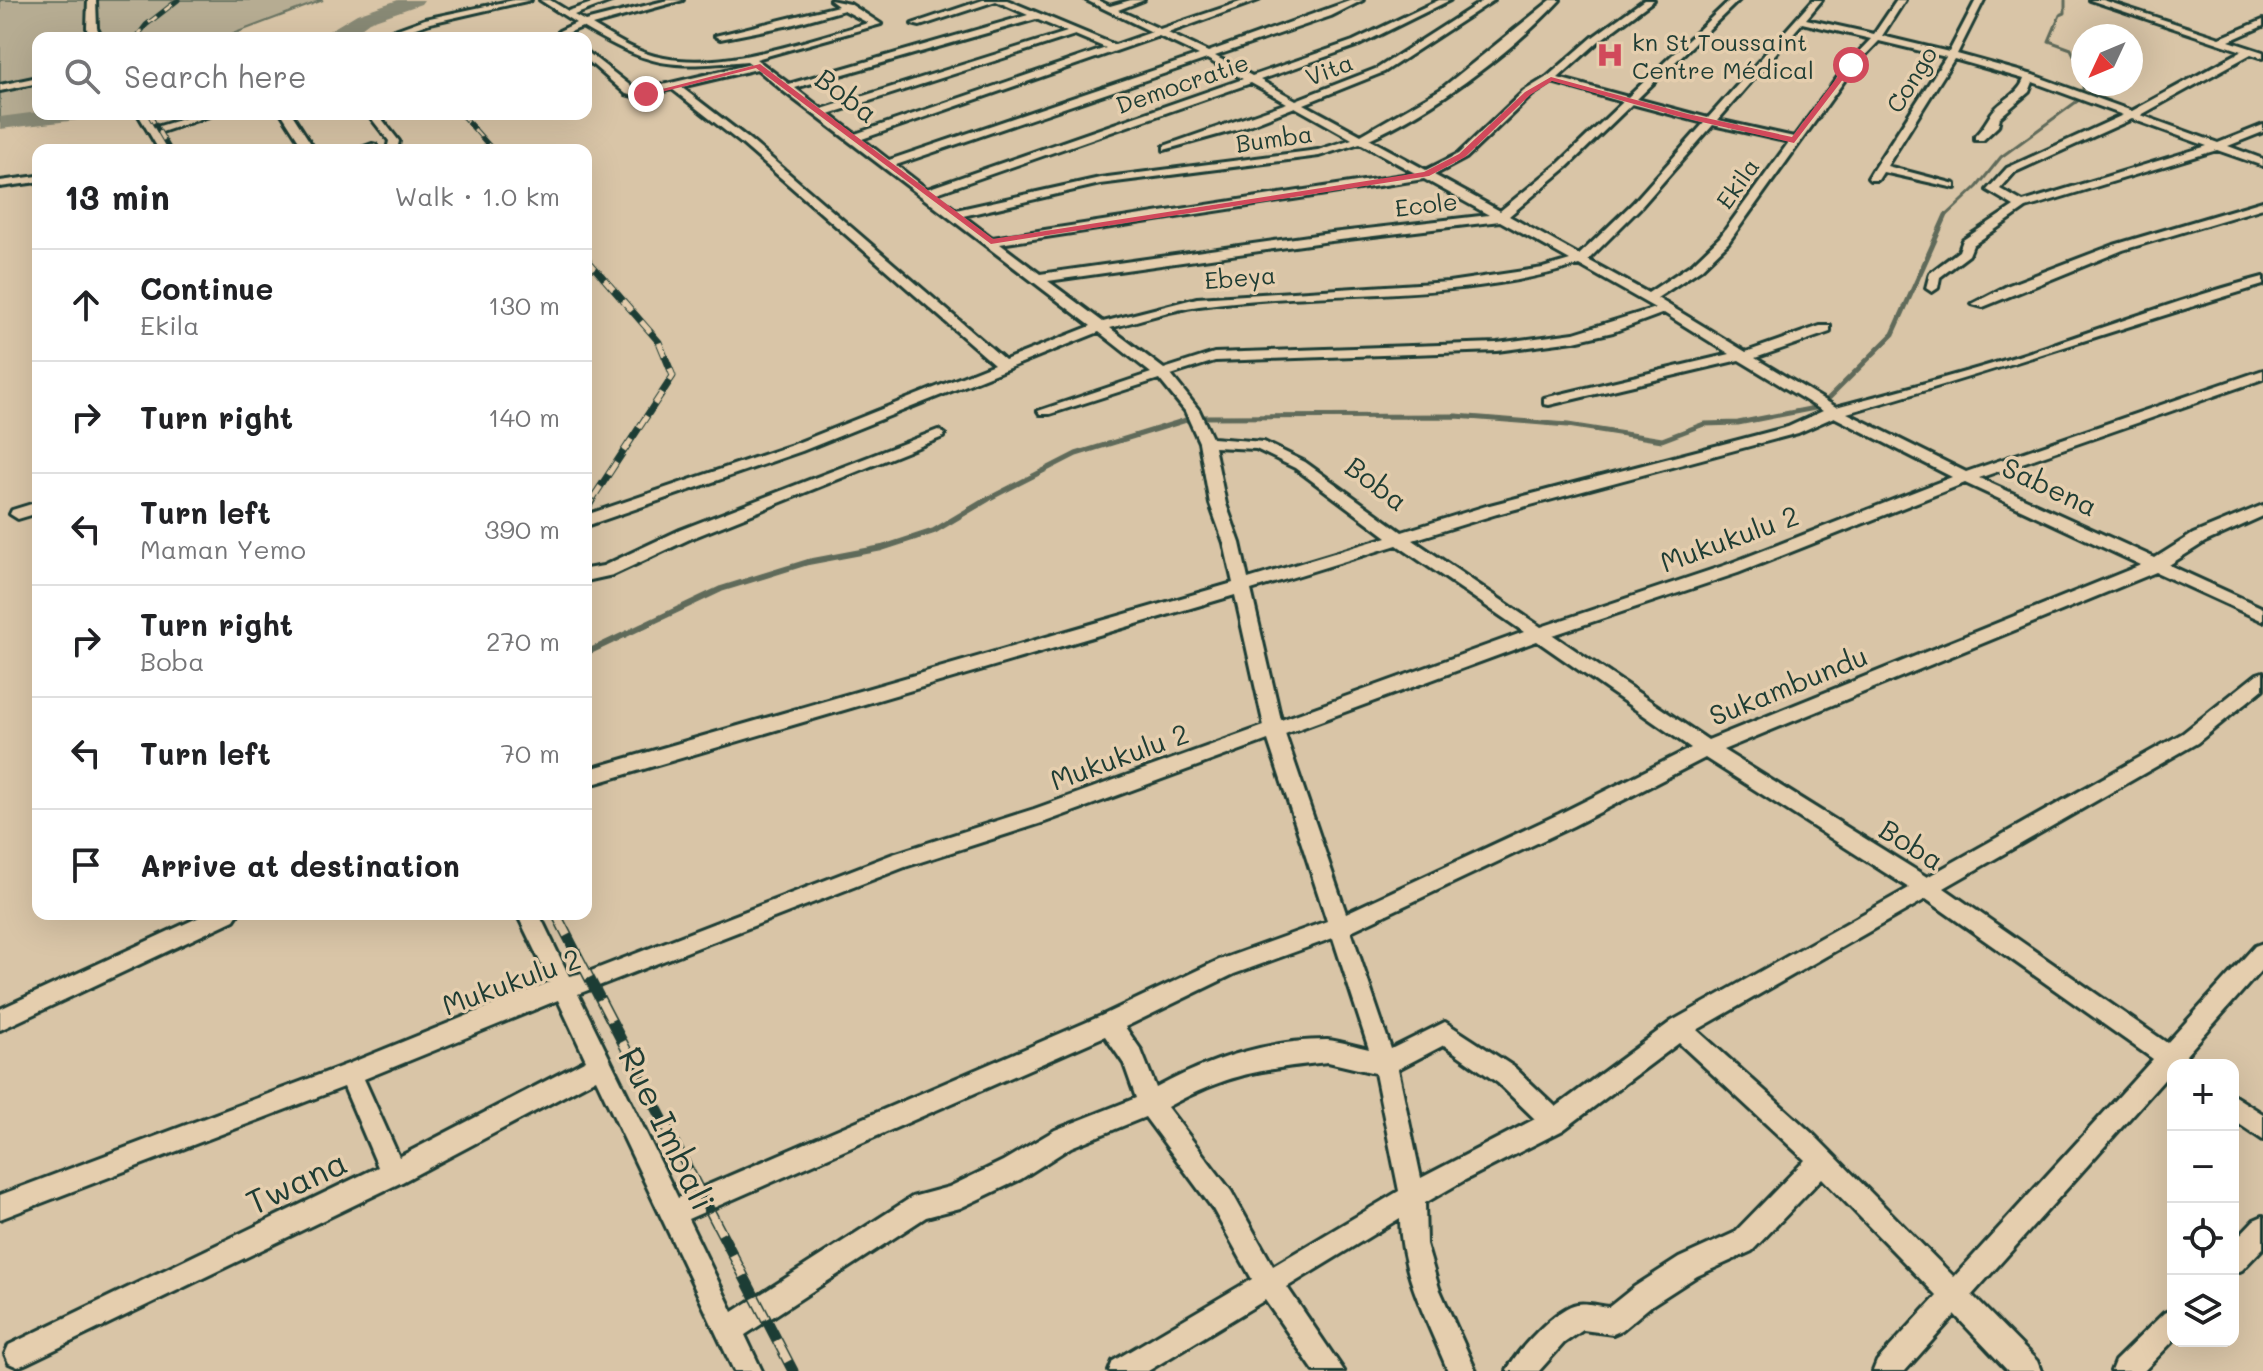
<!DOCTYPE html>
<html lang="en">
<head>
<meta charset="utf-8">
<style>
  :root { --surface:#fff; --page:#f2f2f2; --text:#202124; --muted:#757577; --line:#e0e0e0 }
  body { margin:0; font-family:Mali,sans-serif; background:var(--page); color:var(--text) }
  .controls { position:absolute; right:24px; bottom:24px; display:grid; overflow:hidden; border-radius:16px; box-shadow:0 8px 32px #0002 }
  .controls button { width:72px; height:72px; display:grid; place-items:center; padding:0; border:0; border-bottom:2px solid var(--line); background:var(--surface); color:var(--text); font:40px sans-serif }
  .compass { position:absolute; left:2071px; top:24px; width:72px; height:72px; border-radius:50%; background:var(--surface); box-shadow:0 8px 32px #0002; rotate:226deg }
  .stop { position:absolute; width:24px; height:24px; margin:-18px; border:6px solid #d1495b; border-radius:50%; background:#fff }
  .stop.end { background:#d1495b; border-color:#fff; box-shadow:0 2px 8px #0008 }
  .list { margin:0; padding:0; list-style:none }
  h2 { display:flex; justify-content:space-between; align-items:center; height:104px; margin:0; padding:0 32px; font-size:34px }
  h2 small { font-size:26px; font-weight:400; color:var(--muted) }
  .list li { display:grid; grid-template-columns:52px 1fr auto; gap:24px; align-items:center; box-sizing:border-box; height:112px; padding:0 32px; border-top:2px solid var(--line) }
  .list b { display:block; font-size:30px; white-space:nowrap }
  .list p { margin:0; font-size:26px; white-space:nowrap; color:var(--muted) }
  .list em { font-size:26px; font-style:normal; color:var(--muted) }
  .icon { flex:none; width:44px; height:44px; fill:none; stroke:currentColor; stroke-width:2; stroke-linecap:round; stroke-linejoin:round }
  .map { position:relative; flex:none; width:2263px; height:1371px; overflow:hidden }
  .search { position:absolute; background:var(--surface); box-shadow:0 8px 32px #0002; left:32px; top:32px; width:560px; height:88px; display:flex; align-items:center; gap:20px; box-sizing:border-box; padding:0 28px; border-radius:16px; color:var(--muted); font-size:30px }
  .panel { position:absolute; background:var(--surface); box-shadow:0 8px 32px #0002; left:32px; top:144px; width:560px; height:776px; border-radius:16px }
  .map>svg:first-child { display:block }
  .green { fill:#b6ac92; stroke:#6a7463; stroke-width:2 }
  .lines { fill:none; stroke-linecap:round; stroke-linejoin:round }
  .stream-far2 { stroke:#5e6b5a; stroke-width:3 }
  .stream-far1 { stroke:#5e6b5a; stroke-width:5 }
  .stream { stroke:#5e6b5a; stroke-width:6 }
  .river { fill:#888974; fill-rule:evenodd }
  .street-casing { stroke:#1f3d34; stroke-width:6 }
  .street { fill:#e5ceae; fill-rule:evenodd }
  .rail-far3-casing { stroke:#1f3d34; stroke-width:5 }
  .rail-far2-casing { stroke:#1f3d34; stroke-width:7 }
  .rail-far1-casing { stroke:#1f3d34; stroke-width:9 }
  .rail-casing { stroke:#1f3d34; stroke-width:11 }
  .rail-far3 { stroke:#e5ceae; stroke-width:3; stroke-dasharray:10; stroke-linecap:butt }
  .rail-far2 { stroke:#e5ceae; stroke-width:5; stroke-dasharray:14; stroke-linecap:butt }
  .rail-far1 { stroke:#e5ceae; stroke-width:6; stroke-dasharray:18; stroke-linecap:butt }
  .rail { stroke:#e5ceae; stroke-width:8; stroke-dasharray:24; stroke-linecap:butt }
  .route { fill:#d1495b }
  .labels { text-anchor:middle; dominant-baseline:central; stroke-width:7; stroke-linejoin:round; paint-order:stroke }
  .far-poi-label { font-size:24px; fill:#1f3d34; stroke:#e5ceae; text-anchor:start }
  .far-street-label { font-size:24px; fill:#1f3d34; stroke:#e5ceae }
  .street-label { font-size:28px; fill:#1f3d34; stroke:#e5ceae }
  .near-street-label { font-size:34px; fill:#1f3d34; stroke:#e5ceae }
</style>
</head>
<body>
<div class="map">
<svg width="2263" height="1371" viewBox="0 0 2263 1371">
  <rect width="100%" height="100%" fill="#d9c5a7"/>
  <filter id="ink" filterUnits="userSpaceOnUse"><feTurbulence type="fractalNoise" baseFrequency=".0125" numOctaves="2"/><feDisplacementMap in="SourceGraphic" scale="16" xChannelSelector="R" yChannelSelector="G"/><feConvolveMatrix kernelMatrix="1 2 1 2 8 2 1 2 1" color-interpolation-filters="sRGB"/></filter>
  <g filter="url(#ink)">
    <path class="green" d="M0 0H323L222 38H38V114H58L0 121Z"/>
    <g class="lines">
      <path class="stream-far2" d="M2065 0V13L2060 15 2049 41 2071 49 2083 73
        M1945 217 1977 187 2001 157 2083 97V84"/>
      <path class="stream-far1" d="M984 501 1076 454 1196 417 1456 416 1568 425 1662 440 1704 424 1738 423 1820 407 1893 334 1946 215"/>
      <path class="stream" d="M586 653 721 589 808 562 882 548 934 531 988 499"/>
      <path class="river" d="M398 0H424L421 4 369 22 348 38H317L357 14Z
        M38 112V114H88L78 120 0 129V117Z"/>
      <g class="street-casing">
        <path id="street" d="M88 0H96L97 28 102 38H92L87 28Z
          M514 0H531L430 23 387 38H373L425 19Z
          M540 0H550L568 11 601 0H614L574 15 585 21 668 0H683L592 25C614 38 638 54 664 58 727 70 807 40 868 23L844 10 790 25 720 39 715 36 838 6 830 0 850 4 881 24 756 59 789 84 1028 15 996 1 920 26 912 24 983 0H1007L1115 45 1152 32 1086 0H1097L1110 6 1131 0H1144L1118 10 1160 29 1246 0H1259L1168 33 1208 52 1352 0H1363L1331 16 1215 56 1252 76 1353 41 1439 0H1450L1359 45 1260 80 1296 100 1378 68 1484 0H1494L1384 72 1304 104 1361 135 1441 89 1551 0H1560C1513 51 1433 111 1369 139L1426 170 1458 154 1524 91 1547 77 1593 37 1644 0H1654L1599 41 1558 78 1628 97 1730 0H1739L1637 99 1708 118 1813 0H1822L1806 19 1874 34 1897 0H1905L1882 36 1949 52 1976 0H1984L1957 54 2033 75 2132 111 2242 51 2090 0H2103L2220 38 2263 20V26L2229 41 2263 52V58L2251 54 2141 115 2218 143 2263 125V132L2228 146 2263 159V166L2217 150 2026 208 1973 245 1969 255 1940 277 1938 288 1932 292 1926 288 1930 273 1959 251 1963 240 2014 206 1987 190 2007 168 2123 115 2033 82 2029 92 2000 117 1998 126 1983 140H1975V136C1983 128 1986 122 1991 114 2001 99 2018 96 2024 79L1954 59 1887 166 1955 184V188L1883 172 1878 180H1870L1868 178 1874 168 1946 57 1879 41 1854 67 1728 243 1701 269 1657 298 1746 352 1820 326H1830V332L1755 358 1836 407C1907 388 1978 370 2048 346 2119 322 2190 296 2263 277V285C2124 326 1987 374 1847 413L1966 472 2263 370V379L1979 478 2155 558 2193 534 2263 505V516L2205 542 2169 565 2263 608V621L2156 572 1723 750 1927 877 2183 733 2257 674 2263 672V689L2197 743 1944 888 2167 1043 2255 946 2263 943V968L2186 1055 2192 1065H2173V1073L2171 1072 1972 1295 2037 1361 2041 1371H2008L1955 1315 1905 1371H1873L1877 1361 1937 1296 1822 1178 1752 1251 1697 1276 1652 1305 1622 1330 1613 1334 1583 1330 1564 1343 1539 1371H1507C1515 1352 1556 1308 1577 1304 1586 1302 1599 1306 1609 1307L1634 1287 1679 1258 1734 1233 1805 1160 1679 1043 1563 1130 1465 1180 1425 1203 1426 1244 1439 1288 1476 1371H1448C1428 1322 1400 1272 1400 1218L1287 1287 1344 1371H1314L1265 1300 1148 1371H1109L1113 1361 1252 1279 1213 1209 1145 1117 1071 1147 1021 1179 960 1208 926 1217 745 1335 762 1371H734L596 1079 402 1182 27 1363 18 1367 9 1363 5 1354 9 1345 378 1167 344 1087 0 1219V1195L348 1064 550 982 517 914H539L569 976 591 971 893 854 1034 809 1264 726 1235 595 586 786V770L1233 583 1224 543 1210 504 1199 442 1185 411 1159 379 1050 414H1040L1038 411 1151 373 1099 332 802 451 586 526V515L792 445 994 364 742 144 672 89 637 97 626 94 586 59V51L637 91 751 64 747 61C668 68 652 68 582 27L568 33 573 38H562L559 31 576 23ZM1036 19 1067 32 822 109 795 88ZM1802 23 1871 39 1848 63 1794 137 1718 120ZM1075 35 1106 48 855 134 829 114ZM1159 36 1199 55 889 160 862 139ZM1207 59 1243 79 927 189 896 165ZM757 69 782 90 1091 326 1005 360 750 140 681 87ZM1552 82 1623 102 1559 163 1500 211 1434 175 1466 158 1532 95ZM1251 83 1287 103 1164 146V150L1239 129 1295 107 1352 139 1318 150 1100 178 956 210 934 194ZM1632 104 1704 123 1633 203 1579 255 1509 216 1567 167ZM2132 119 2207 146 2023 202 2000 189 2015 172ZM1713 125 1789 142 1720 237 1693 263 1648 293 1588 260 1641 207ZM1360 143 1415 173 992 238 963 216 1100 184 1319 156ZM1424 179 1489 215 1323 234 1040 274 1000 244ZM1500 221 1570 260 1543 268 1449 282 1197 298 1103 322 1048 281 1323 242ZM1579 265 1655 308 1574 333 1497 343 1214 353 1164 369 1110 328C1139 321 1169 310 1199 306 1325 289 1455 303 1579 265ZM1664 313 1730 354 1544 398V404L1549 405 1739 360 1823 411 1788 427 1486 506 1402 532 1305 462 1264 442 1212 438 1199 410 1171 375 1215 361 1497 351 1574 341 1613 332ZM1834 417 1952 477 1726 565 1541 627 1413 540 1497 514 1798 433ZM1214 447 1256 449 1295 468 1387 537 1248 579 1240 543 1226 504ZM1965 483 2141 565 1708 740 1553 635 1738 573ZM1397 545 1524 632 1281 720 1251 590ZM1537 641 1691 748 1559 814 1346 913 1285 734ZM1268 740 1327 921 1219 960 1101 1016 678 1198 578 994 905 867 1045 822ZM1705 758 1909 888 1672 1021 1556 1107 1514 1067 1445 1022 1391 1049 1351 931 1573 826ZM1926 899 2153 1059 1954 1277 1814 1135 1697 1030ZM1333 938 1369 1049C1355 1046 1340 1041 1327 1040 1267 1040 1207 1060 1156 1088L1141 1050 1125 1027 1234 974ZM558 1000 586 1060 399 1157 364 1079ZM1105 1036 1124 1064 1136 1098 1055 1130 1003 1161 949 1187 912 1197 733 1312 688 1219ZM1444 1045 1498 1083 1535 1119 1421 1178 1398 1069ZM1328 1062 1375 1073 1399 1191 1273 1266 1231 1191 1167 1107C1226 1074 1262 1069 1328 1062Z
          M38 77V83L0 91V85Z
          M138 114H148L156 127 199 114H215L159 133 169 150H159Z
          M282 114H292L315 150H305Z
          M368 114H378L399 141 397 150H387L389 141Z
          M372 144 376 145V149L356 150Z
          M38 176V182L0 187V181Z
          M2263 201V208L2123 250 1983 307 1972 304 2009 285 2114 245Z
          M938 430 945 434 943 437 692 538 613 575 586 581V569L603 566 680 530Z
          M38 502V513L18 519 10 514 12 510Z
          M206 914H238L234 920 0 1030V1009Z
          M2233 1095 2263 1114V1140L2233 1120Z
          M2263 1216V1248L2242 1270 2233 1274V1242L2254 1220Z
          M2173 1309V1341L2144 1371H2111L2115 1361 2164 1313Z"/>
      </g>
      <use href="#street" class="street"/>
      <g class="rail-far3-casing">
        <path id="rail-far3" d="M136 38 146 25 178 0
          M149 114 170 150
          M461 114 493 150"/>
      </g>
      <g class="rail-far2-casing">
        <path id="rail-far2" d="M586 258 659 342 673 376 591 501"/>
      </g>
      <g class="rail-far1-casing">
        <path id="rail-far1" d="M586 509 592 499"/>
      </g>
      <g class="rail-casing">
        <path id="rail" d="M556 914 793 1371"/>
      </g>
      <use href="#rail-far3" class="rail-far3"/>
      <use href="#rail-far2" class="rail-far2"/>
      <use href="#rail-far1" class="rail-far1"/>
      <use href="#rail" class="rail"/>
    </g>
  </g>
  <path class="route" d="M1848 63 1854 65 1794 143 1684 118 1552 81 1530 95 1465 157 1429 176 991 244 756 68 646 96 643 94 760 64 993 239 1424 172 1459 154 1525 92 1551 77 1688 114 1792 137Z"/>
  <defs>
    <g id="hospital-bare" transform="scale(2.16)"><path d="M-5-5h3v3.5h4V-5h3V5h-3V1.5h-4V5h-3Z" fill="#d1495b" stroke="#e5ceae" stroke-width="2.5" paint-order="stroke"/></g>
  </defs>
  <g fill-rule="evenodd">
    <use href="#hospital-bare" x="1610" y="55"/>
  </g>
  <g class="labels">
    <g class="far-poi-label">
      <text x="1632" y="41">kn St Toussaint<tspan x="1632" dy="28">Centre Médical</tspan></text>
    </g>
    <g class="far-street-label">
      <text transform="translate(1329 69) rotate(-21)">Vita</text>
      <text transform="translate(1911 79) rotate(-58)">Congo</text>
      <text transform="translate(1182 83) rotate(-19)">Democratie</text>
      <text transform="translate(1274 138) rotate(-8)">Bumba</text>
      <text transform="translate(1737 183) rotate(-55)">Ekila</text>
      <text transform="translate(1426 204) rotate(-7)">Ecole</text>
      <text transform="translate(1240 277) rotate(-5)">Ebeya</text>
    </g>
    <g class="street-label">
      <text transform="translate(847 95) rotate(37)">Boba</text>
      <text transform="translate(1377 483) rotate(37)">Boba</text>
      <text transform="translate(2050 486) rotate(25)">Sabena</text>
      <text transform="translate(1729 538) rotate(-20)">Mukukulu 2</text>
      <text transform="translate(1788 685) rotate(-22)">Sukambundu</text>
      <text transform="translate(1119 756) rotate(-20)">Mukukulu 2</text>
      <text transform="translate(1912 844) rotate(32)">Boba</text>
      <text transform="translate(511 981) rotate(-20)">Mukukulu 2</text>
    </g>
    <g class="near-street-label">
      <text transform="translate(668 1128) rotate(64)">Rue Imbali</text>
      <text transform="translate(296 1181) rotate(-25)">Twana</text>
    </g>
  </g>
</svg>
<div class="controls">
<button>+</button>
<button>−</button>
<button><svg class="icon" aria-label="locate" viewBox="0 0 24 24"><circle cx="12" cy="12" r="6"/><path d="M12 2v4M12 18v4M2 12h4M18 12h4"/></svg></button>
<button><svg class="icon" aria-label="layers" viewBox="0 0 24 24"><path d="M12 4l9 5-9 5-9-5zM3 14l9 5 9-5"/></svg></button>
</div>
<svg class="compass" viewBox="-18 -18 36 36"><path d="M0-13l5 13h-10z" fill="#e53935"/><path d="M0 13l5-13h-10z" fill="#757577"/></svg>
<div class="stop" style="left:1851px;top:65px"></div>
<div class="stop end" style="left:646px;top:94px"></div>
<div class="search"><svg class="icon" aria-label="search" viewBox="0 0 24 24"><circle cx="10" cy="10" r="6"/><path d="M15 15l6 6"/></svg>Search here</div>
<section class="panel">
<h2>13 min<small>Walk · 1.0 km</small></h2>
<ul class="list">
<li><svg class="icon" aria-label="ahead" viewBox="0 0 24 24"><path d="M12 20V5M6 11l6-6 6 6"/></svg><div><b>Continue</b><p>Ekila</p></div><em>130 m</em></li>
<li><svg class="icon" aria-label="right" viewBox="0 0 24 24"><path d="M7 20v-9h11M14 6l5 5-5 5"/></svg><div><b>Turn right</b></div><em>140 m</em></li>
<li><svg class="icon" aria-label="left" viewBox="0 0 24 24"><path d="M17 20v-9H6M10 6l-5 5 5 5"/></svg><div><b>Turn left</b><p>Maman Yemo</p></div><em>390 m</em></li>
<li><svg class="icon" aria-label="right" viewBox="0 0 24 24"><path d="M7 20v-9h11M14 6l5 5-5 5"/></svg><div><b>Turn right</b><p>Boba</p></div><em>270 m</em></li>
<li><svg class="icon" aria-label="left" viewBox="0 0 24 24"><path d="M17 20v-9H6M10 6l-5 5 5 5"/></svg><div><b>Turn left</b></div><em>70 m</em></li>
<li><svg class="icon" aria-label="arrive" viewBox="0 0 24 24"><path d="M6 21V4h12l-3 4 3 4H6"/></svg><div><b>Arrive at destination</b></div></li>
</ul>
</section>
</div>
</body>
</html>
